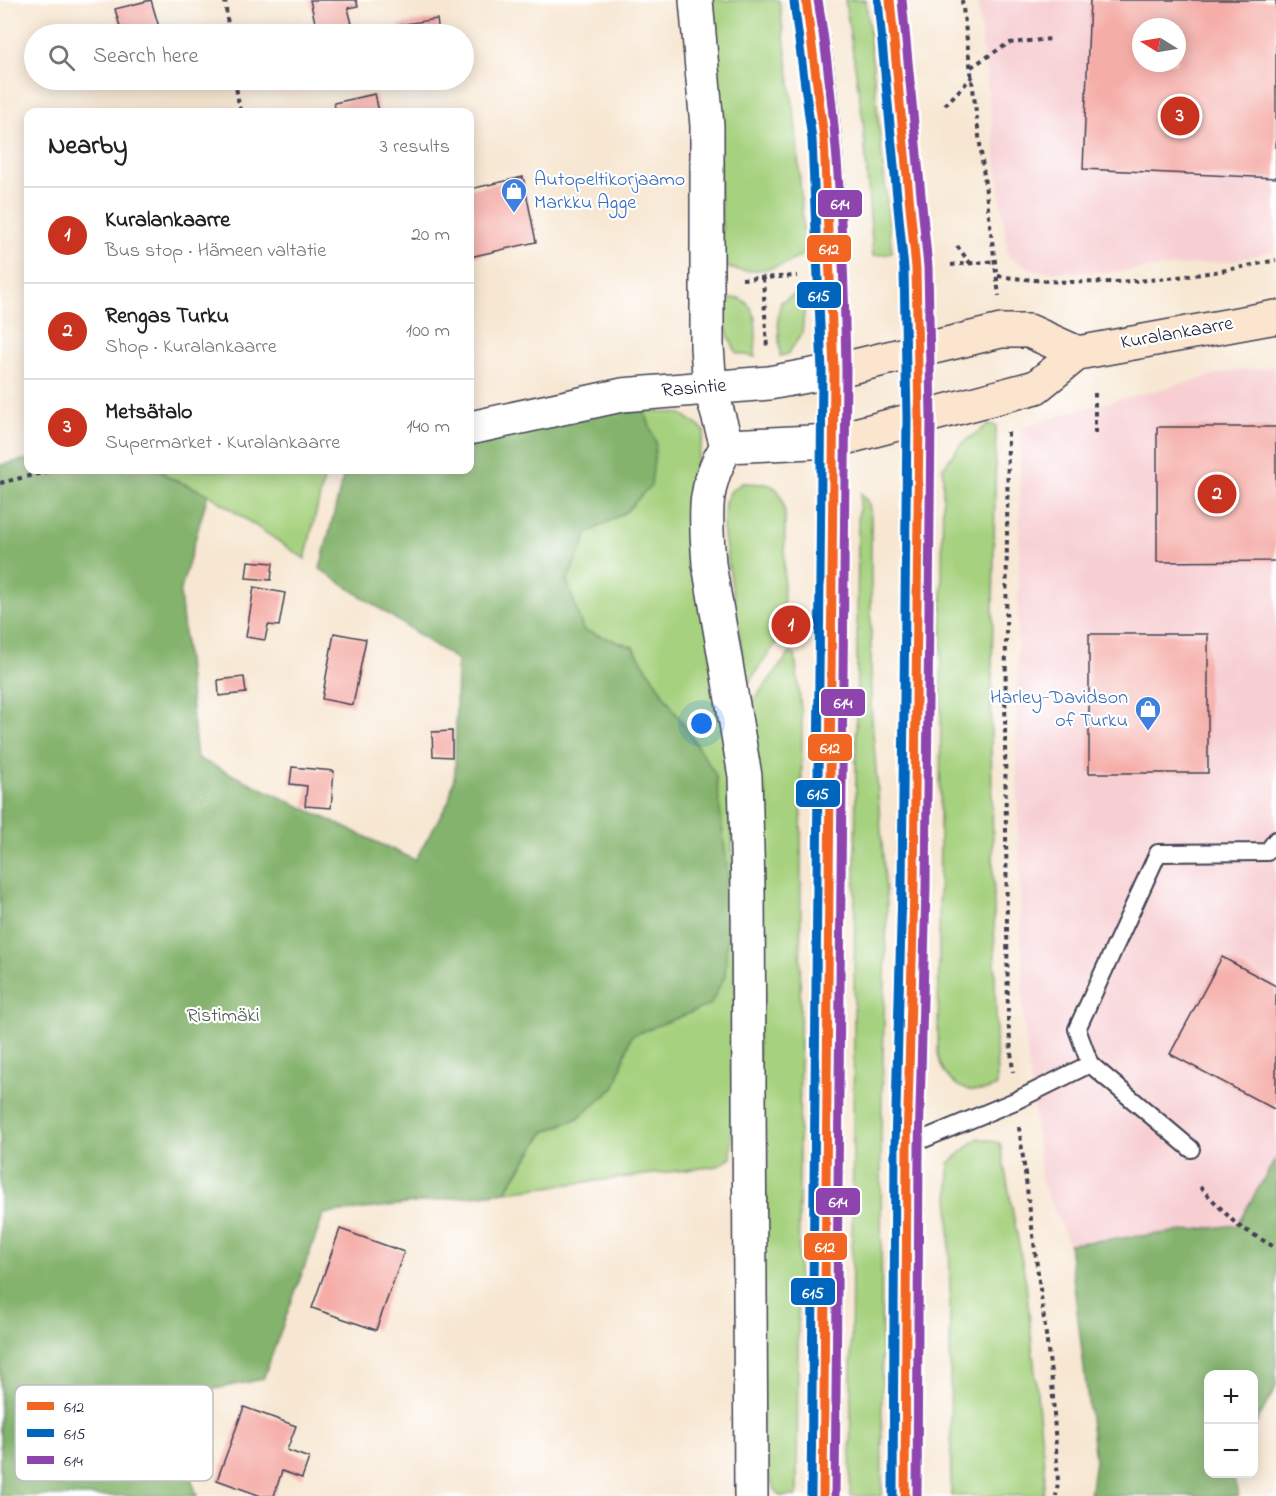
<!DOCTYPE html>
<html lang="en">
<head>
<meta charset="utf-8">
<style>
  :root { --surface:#fff; --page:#f6f6f6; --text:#202124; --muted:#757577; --line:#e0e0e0; --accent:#c8321e }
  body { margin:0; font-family:"Indie Flower",sans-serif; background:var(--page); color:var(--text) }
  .controls { position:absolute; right:18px; bottom:18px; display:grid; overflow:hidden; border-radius:12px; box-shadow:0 3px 15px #0003 }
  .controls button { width:54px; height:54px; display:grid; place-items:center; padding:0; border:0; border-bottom:2px solid var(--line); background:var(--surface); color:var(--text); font:30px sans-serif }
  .compass { position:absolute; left:1132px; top:18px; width:54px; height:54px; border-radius:50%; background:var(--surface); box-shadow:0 3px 15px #0003; rotate:281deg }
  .you { position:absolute; left:702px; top:724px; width:21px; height:21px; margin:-15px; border:4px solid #fff; border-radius:50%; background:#1a73e8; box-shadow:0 0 0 9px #1a73e833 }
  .badge { display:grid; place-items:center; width:39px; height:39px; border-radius:50%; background:var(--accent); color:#fff; font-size:20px; font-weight:700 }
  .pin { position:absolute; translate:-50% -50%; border:3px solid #fff; box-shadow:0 2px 6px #0006 }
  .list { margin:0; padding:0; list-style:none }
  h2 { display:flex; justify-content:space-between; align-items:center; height:78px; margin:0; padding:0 24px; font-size:26px }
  h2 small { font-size:20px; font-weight:400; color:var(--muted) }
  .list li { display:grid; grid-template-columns:39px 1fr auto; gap:18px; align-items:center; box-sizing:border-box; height:96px; padding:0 24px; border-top:2px solid var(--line) }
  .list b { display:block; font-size:22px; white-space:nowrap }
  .list p { margin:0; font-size:20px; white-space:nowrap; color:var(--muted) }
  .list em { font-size:20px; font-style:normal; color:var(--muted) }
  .icon { flex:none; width:33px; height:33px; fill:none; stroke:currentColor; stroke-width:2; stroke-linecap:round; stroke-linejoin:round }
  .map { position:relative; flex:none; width:1276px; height:1496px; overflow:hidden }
  .search { position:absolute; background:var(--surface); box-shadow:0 3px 15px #0003; left:24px; top:24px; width:450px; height:66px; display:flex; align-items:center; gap:15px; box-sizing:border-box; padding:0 21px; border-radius:33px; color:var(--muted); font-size:22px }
  .panel { position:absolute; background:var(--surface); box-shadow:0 3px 15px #0003; left:24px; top:108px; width:450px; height:366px; border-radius:12px }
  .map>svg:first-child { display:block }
  .built { fill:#f7cfd3; fill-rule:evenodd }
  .green { fill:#a6d17e; stroke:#647a5c; stroke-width:1.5 }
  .forest { fill:#84b36d; stroke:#536a54; stroke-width:1.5 }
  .building { fill:#f5ada8; fill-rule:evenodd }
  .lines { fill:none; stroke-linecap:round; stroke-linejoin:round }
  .lane-casing { stroke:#424052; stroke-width:20 }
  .street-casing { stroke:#424052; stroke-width:36 }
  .secondary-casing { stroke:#424052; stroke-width:36 }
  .highway-casing { stroke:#424052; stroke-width:36 }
  .path { stroke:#424052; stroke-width:4; stroke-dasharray:4.5 4.5; stroke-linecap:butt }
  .lane { stroke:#fff; stroke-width:16 }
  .street { stroke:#fff; stroke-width:33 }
  .secondary { stroke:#fbe5cf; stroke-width:33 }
  .highway { stroke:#f6be87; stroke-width:33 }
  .bus-1-casing { stroke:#fff; stroke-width:14 }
  .bus-2-casing { stroke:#fff; stroke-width:14 }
  .bus-3-casing { stroke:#fff; stroke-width:14 }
  .bus-1 { stroke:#f26522; stroke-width:9 }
  .bus-2 { stroke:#0065bd; stroke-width:9 }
  .bus-3 { stroke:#8e44ad; stroke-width:9 }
  .labels { text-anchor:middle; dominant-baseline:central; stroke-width:4.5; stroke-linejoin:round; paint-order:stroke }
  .shop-label { font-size:20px; fill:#366cbe; stroke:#fff; text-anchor:start }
  .street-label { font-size:20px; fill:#22223b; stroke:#fff }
  .park-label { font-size:20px; fill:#505f52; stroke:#fff }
  .key { fill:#fff; stroke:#bdbdc4; stroke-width:1.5 }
  .key-label { font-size:16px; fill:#22223b }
  .line-badge { stroke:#fff; stroke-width:2 }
  .badge-label { font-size:16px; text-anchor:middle; font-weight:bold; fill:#fff }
</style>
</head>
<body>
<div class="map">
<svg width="1276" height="1496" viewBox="0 0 1276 1496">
  <rect width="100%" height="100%" fill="#fff"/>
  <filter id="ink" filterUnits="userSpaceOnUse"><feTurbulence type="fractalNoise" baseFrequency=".0167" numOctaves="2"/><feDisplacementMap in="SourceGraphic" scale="12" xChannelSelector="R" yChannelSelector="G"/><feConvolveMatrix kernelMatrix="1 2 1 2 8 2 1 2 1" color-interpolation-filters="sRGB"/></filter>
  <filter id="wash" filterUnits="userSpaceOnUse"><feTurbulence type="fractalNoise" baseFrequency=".008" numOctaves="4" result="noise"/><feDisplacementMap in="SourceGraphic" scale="24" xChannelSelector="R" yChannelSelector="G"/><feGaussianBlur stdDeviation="1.35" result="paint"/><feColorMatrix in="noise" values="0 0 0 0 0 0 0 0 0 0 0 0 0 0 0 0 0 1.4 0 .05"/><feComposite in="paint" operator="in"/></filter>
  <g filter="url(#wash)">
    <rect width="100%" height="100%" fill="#f7e7d2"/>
    <path class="built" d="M977 0H1276V250L1232 261 1111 272 1036 271 1008 257ZM1141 27H1177V63H1141Z
      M1276 367V1158L1237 1225 1069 1244 1042 1182 1023 1017 1016 738 1021 428 1074 411 1231 371Z"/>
    <path class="green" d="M711 0H779L796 127 805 253C788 267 748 276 727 267L723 255Z
      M845 0H866L892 253 873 256 863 120Z
      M806 293 802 333 788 354 780 356 778 315 781 302 795 294Z
      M738 298C762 306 755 336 755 357L737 353C726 335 723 320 722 300Z
      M644 410 682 414 705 431 688 494 731 764 736 1046 731 1158 718 1166 505 1192 545 1132 578 1118 615 1087 631 1036 710 1005 633 647 583 630 567 581 588 533 627 511 656 443Z
      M989 424 996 426 991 737 997 1086C969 1100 943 1083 938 1054L943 468 961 444Z
      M160 470H326L305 559 208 494 168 477Z
      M742 483C772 484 781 481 785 515L783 633 747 685 723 529 725 502 731 491Z
      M861 493 869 504 871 518V707L887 905 881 1137 882 1496H850L858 518Z
      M790 653 795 655 802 718 797 1496H779L765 1470 763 1452 754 727 751 704Z
      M978 1138 1000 1143 1026 1283 1045 1474 1043 1496H951L949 1163Z"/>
    <path class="forest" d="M609 410H644L656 443 651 485 627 511 588 533 567 581 583 630 633 647 716 775 730 892 725 976 710 1005 631 1036 615 1087 578 1118 544 1132 505 1192 324 1214 263 1379 165 1399 197 1496H0V465L28 459V470H160L168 477 208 494 180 593 197 758 415 860 449 801 455 773 457 660 320 569 343 477 350 470H470V439Z
      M1276 1158V1387L1254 1427V1374H1208V1474H1232L1239 1496H1090L1095 1460 1069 1244 1237 1225Z"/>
    <g id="blocks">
      <path class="building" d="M151 0 161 34H107L121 30 115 9Z
        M310 0H356L358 6 348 8 352 24 317 31Z
        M1090 0H1276V178L1083 169ZM1141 27H1177V63H1141Z
        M437 19 439 34H400L398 25Z
        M375 94 379 112H336L334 103Z
        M523 177 536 242 470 257V189Z
        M1157 427H1276V561L1157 562Z
        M248 561 273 563 271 580 246 578Z
        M254 587 285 593 279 626 268 625 265 640 246 637Z
        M334 633 366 639 353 705 322 699Z
        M1089 634H1208V773H1089Z
        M244 677 246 693 219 696 218 680Z
        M452 731V757L433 756 432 732Z
        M292 767 334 771 331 808 305 806 307 786 290 784Z
        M1222 957 1276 986V1110L1170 1054Z
        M340 1229 404 1252 376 1330 312 1308Z
        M244 1407 296 1426 287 1450 309 1458 302 1478 282 1471 274 1496H261L217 1480Z"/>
    </g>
  </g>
  <g filter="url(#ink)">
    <use href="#blocks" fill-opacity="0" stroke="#424052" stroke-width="1.5"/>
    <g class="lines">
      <g class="lane-casing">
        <path id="lane" d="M907 1146 1015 1101 1090 1064
          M1191 1149 1090 1064 1077 1029 1158 853 1267 852 1276 840"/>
      </g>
      <g class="street-casing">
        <path id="street" d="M696 0 707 126V347L710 387 727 446C701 488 706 518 709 564L745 776 748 887 751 1496
          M470 428 622 395 769 383 834 371
          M727 446 833 441"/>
      </g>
      <g class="secondary-casing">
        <path id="secondary" d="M834 371 1001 331H1029L1078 353
          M833 441 1036 387 1078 353 1276 317"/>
      </g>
      <g class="highway-casing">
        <path id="highway" d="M806 0C828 121 832 247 834 371L823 1496
          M890 0 916 268 919 418 914 888 907 1146 905 1496"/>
      </g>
      <path class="path" d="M225 0 229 34
        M962 0 999 296
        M971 67 1009 43 1051 39
        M235 80 240 112
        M945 105 973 76
        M957 246 970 263
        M951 265 997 261
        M998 276C1094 289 1182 281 1276 260
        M763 278 767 349
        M742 279 797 276
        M1095 393V435
        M1008 432 1005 739 1008 1019 1013 1072
        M0 483 54 470
        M1019 1127 1052 1381 1058 1482 1056 1496
        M1200 1187 1237 1225 1276 1248"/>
      <use href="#lane" class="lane"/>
      <use href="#street" class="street"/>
      <use href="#secondary" class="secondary"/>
      <use href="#highway" class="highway"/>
      <g class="bus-1-casing">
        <path id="bus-1" d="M806 0 824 138 834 371 823 1496
          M890 0 916 268 919 418 914 888 907 1146 905 1496"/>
      </g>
      <g class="bus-2-casing">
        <path id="bus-2" d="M878 1 904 269 907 418 902 888 895 1146 893 1496
          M794 2 812 139 822 371 811 1496"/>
      </g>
      <g class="bus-3-casing">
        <path id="bus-3" d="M818 0C838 123 844 246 846 371L835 1496
          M902 0 928 267 931 418 926 888 919 1146 917 1496"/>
      </g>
      <use href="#bus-1" class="bus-1"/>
      <use href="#bus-2" class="bus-2"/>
      <use href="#bus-3" class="bus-3"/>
    </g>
  </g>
  <defs>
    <g id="shop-pin" transform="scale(1.35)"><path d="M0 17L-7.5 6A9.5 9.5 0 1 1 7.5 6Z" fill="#3f7fe0" stroke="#fff"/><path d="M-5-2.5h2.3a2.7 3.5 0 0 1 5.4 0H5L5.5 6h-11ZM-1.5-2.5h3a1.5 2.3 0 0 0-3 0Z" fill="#fff"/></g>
  </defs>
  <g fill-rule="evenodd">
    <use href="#shop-pin" x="514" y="191"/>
    <use href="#shop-pin" x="1148" y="709"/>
  </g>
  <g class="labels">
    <g class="shop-label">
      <text x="534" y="180">Autopeltikorjaamo<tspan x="534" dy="23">Markku Agge</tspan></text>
      <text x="1128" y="698" text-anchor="end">Harley-Davidson<tspan x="1128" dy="23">of Turku</tspan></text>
    </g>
    <g class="street-label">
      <text transform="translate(1177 334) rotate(-10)">Kuralankaarre</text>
      <text transform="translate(694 389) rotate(-5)">Rasintie</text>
    </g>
    <g class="park-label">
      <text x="223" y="1016">Ristimäki</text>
    </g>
  </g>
  <rect x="15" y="1385" width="198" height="96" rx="9" class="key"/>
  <rect x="27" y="1402" width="27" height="8" fill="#f26522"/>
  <rect x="27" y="1429" width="27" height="8" fill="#0065bd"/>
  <rect x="27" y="1456" width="27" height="8" fill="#8e44ad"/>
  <g class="key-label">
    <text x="64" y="1412">612</text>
    <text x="64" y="1439">615</text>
    <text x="64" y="1466">614</text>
  </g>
  <g class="line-badge">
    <rect x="817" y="189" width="46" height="29" rx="6" fill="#8e44ad"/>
    <rect x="806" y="234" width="46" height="29" rx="6" fill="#f26522"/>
    <rect x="796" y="281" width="46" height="28" rx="6" fill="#0065bd"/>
    <rect x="820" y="688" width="46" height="29" rx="6" fill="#8e44ad"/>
    <rect x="807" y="733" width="46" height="29" rx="6" fill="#f26522"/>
    <rect x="795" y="779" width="46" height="29" rx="6" fill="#0065bd"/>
    <rect x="815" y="1187" width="46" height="29" rx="6" fill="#8e44ad"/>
    <rect x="803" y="1232" width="45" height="29" rx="6" fill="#f26522"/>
    <rect x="790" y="1277" width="46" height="29" rx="6" fill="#0065bd"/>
  </g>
  <g class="badge-label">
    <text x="840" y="209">614</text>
    <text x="829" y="254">612</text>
    <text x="819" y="301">615</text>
    <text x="843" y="708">614</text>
    <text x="830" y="753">612</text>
    <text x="818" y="799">615</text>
    <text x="838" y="1207">614</text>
    <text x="825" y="1252">612</text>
    <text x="813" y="1298">615</text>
  </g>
</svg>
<div class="controls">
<button>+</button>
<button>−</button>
</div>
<svg class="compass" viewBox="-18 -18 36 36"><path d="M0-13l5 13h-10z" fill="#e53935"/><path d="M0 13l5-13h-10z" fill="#757577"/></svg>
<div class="you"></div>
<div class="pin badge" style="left:791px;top:625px">1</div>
<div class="pin badge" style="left:1217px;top:494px">2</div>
<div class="pin badge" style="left:1180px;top:116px">3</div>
<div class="search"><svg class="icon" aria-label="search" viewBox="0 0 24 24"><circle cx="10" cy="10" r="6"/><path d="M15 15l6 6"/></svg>Search here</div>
<section class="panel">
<h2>Nearby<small>3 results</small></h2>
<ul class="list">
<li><span class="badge">1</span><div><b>Kuralankaarre</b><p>Bus stop · Hämeen valtatie</p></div><em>20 m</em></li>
<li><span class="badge">2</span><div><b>Rengas Turku</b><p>Shop · Kuralankaarre</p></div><em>100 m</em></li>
<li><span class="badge">3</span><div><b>Metsätalo</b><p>Supermarket · Kuralankaarre</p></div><em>140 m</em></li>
</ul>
</section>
</div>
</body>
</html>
